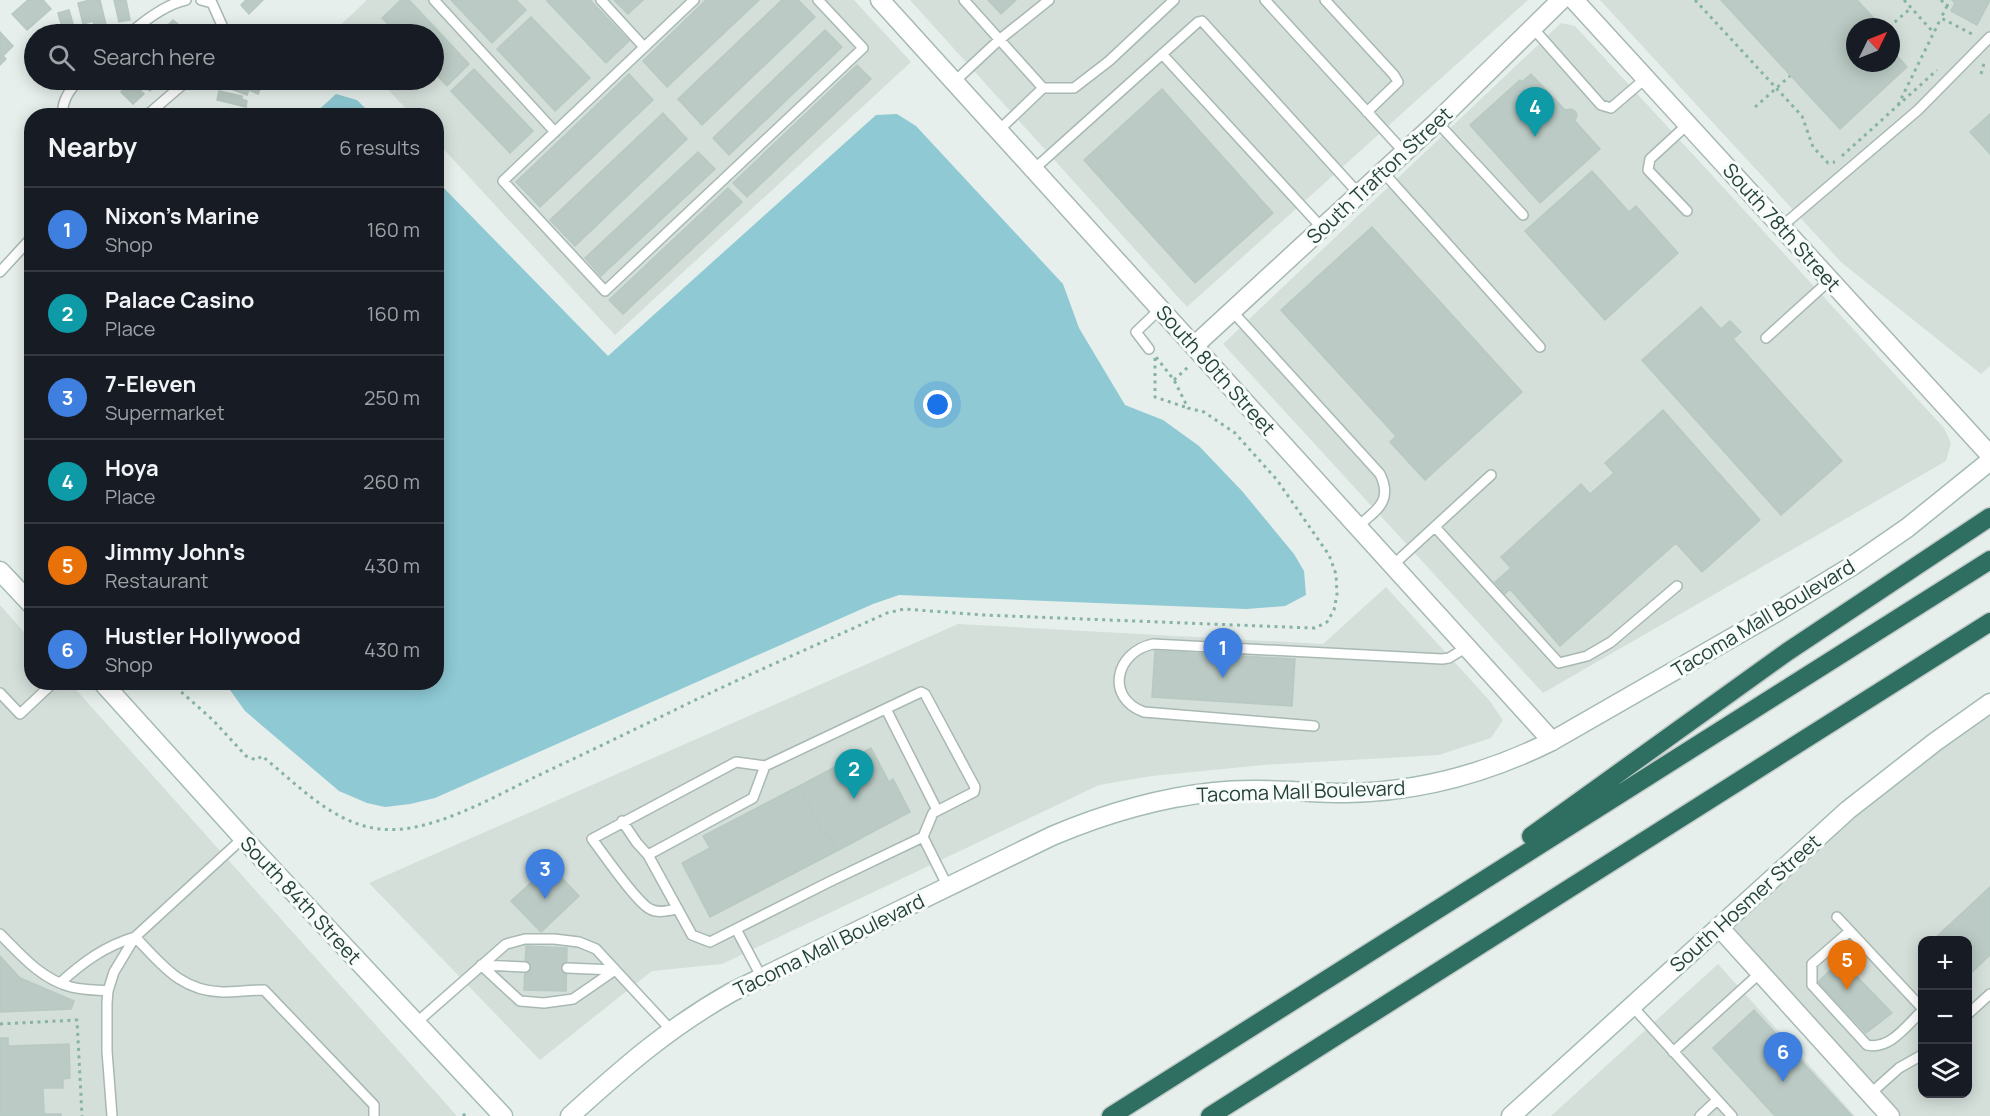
<!DOCTYPE html>
<html lang="en">
<head>
<meta charset="utf-8">
<style>
  :root { --surface:#171b24; --page:#20242c; --text:#f1f3f6; --muted:#9ea1a6; --line:#363941; --accent:#7c3aed }
  body { margin:0; font-family:Manrope,sans-serif; background:var(--page); color:var(--text) }
  .controls { position:absolute; right:18px; bottom:18px; display:grid; overflow:hidden; border-radius:12px; box-shadow:0 3px 15px #0003 }
  .controls button { width:54px; height:54px; display:grid; place-items:center; padding:0; border:0; border-bottom:2px solid var(--line); background:var(--surface); color:var(--text); font:30px sans-serif }
  .compass { position:absolute; left:1846px; top:18px; width:54px; height:54px; border-radius:50%; background:var(--surface); box-shadow:0 3px 15px #0003; rotate:47deg }
  .you { position:absolute; left:938px; top:405px; width:21px; height:21px; margin:-15px; border:4px solid #fff; border-radius:50%; background:#1a73e8; box-shadow:0 0 0 9px #1a73e833 }
  .badge { display:grid; place-items:center; width:39px; height:39px; border-radius:50%; background:var(--accent); color:#fff; font-size:20px; font-weight:700 }
  .pin { position:absolute; translate:-50% -50px; filter:drop-shadow(0 2px 3px #0008) }
  .pin::after { content:''; position:absolute; top:32px; width:21px; height:18px; background:inherit; clip-path:polygon(0 0,100% 0,50% 100%) }
  .list { margin:0; padding:0; list-style:none }
  h2 { display:flex; justify-content:space-between; align-items:center; height:78px; margin:0; padding:0 24px; font-size:26px }
  h2 small { font-size:20px; font-weight:400; color:var(--muted) }
  .list li { display:grid; grid-template-columns:39px 1fr auto; gap:18px; align-items:center; box-sizing:border-box; height:84px; padding:0 24px; border-top:2px solid var(--line) }
  .list b { display:block; font-size:22px; white-space:nowrap }
  .list p { margin:0; font-size:20px; white-space:nowrap; color:var(--muted) }
  .list em { font-size:20px; font-style:normal; color:var(--muted) }
  .icon { flex:none; width:33px; height:33px; fill:none; stroke:currentColor; stroke-width:2; stroke-linecap:round; stroke-linejoin:round }
  .map { position:relative; flex:none; width:1990px; height:1116px; overflow:hidden }
  .search { position:absolute; background:var(--surface); box-shadow:0 3px 15px #0003; left:24px; top:24px; width:420px; height:66px; display:flex; align-items:center; gap:15px; box-sizing:border-box; padding:0 21px; border-radius:33px; color:var(--muted); font-size:22px }
  .panel { position:absolute; background:var(--surface); box-shadow:0 3px 15px #0003; left:24px; top:108px; width:420px; height:582px; border-radius:24px }
  .map>svg:first-child { display:block }
  .built { fill:#d4dfda; fill-rule:evenodd }
  .water { fill:#8ec9d4 }
  .building { fill:#bbcac4; stroke:#b8c9c2; stroke-width:1.5 }
  .lines { fill:none; stroke-linecap:round; stroke-linejoin:round }
  .lane-casing { stroke:#a8b8b2; stroke-width:12 }
  .street-casing { stroke:#a8b8b2; stroke-width:21 }
  .secondary-casing { stroke:#a4bbb3; stroke-width:21 }
  .highway-casing { stroke:#c2cac8; stroke-width:21 }
  .path { stroke:#86b3a5; stroke-width:3; stroke-dasharray:3 4.5; stroke-linecap:butt }
  .lane { stroke:#fff; stroke-width:9 }
  .street { stroke:#fff; stroke-width:18 }
  .secondary { stroke:#fff; stroke-width:18 }
  .highway { stroke:#2f6f62; stroke-width:18 }
  .labels { text-anchor:middle; dominant-baseline:central; stroke-width:6; stroke-linejoin:round; paint-order:stroke }
  .street-label { font-size:20px; fill:#24423a; stroke:#f7fbf9 }
</style>
</head>
<body>
<div class="map">
<svg width="1990" height="1116" viewBox="0 0 1990 1116">
  <rect width="100%" height="100%" fill="#e6efeb"/>
  <path class="built" d="M367 0H854L911 62 615 335 437 142 436 116 412 115 379 80H434V34H338L334 31Z
    M910 0H1528L1187 307Z
    M1600 0H1990V366L1981 374 1842 263ZM1855 27H1891V63H1855Z
    M1561 23 1575 26 1944 428 1951 443 1946 461 1543 693 1223 344Z
    M1386 587 1489 700 1503 720 1491 738 1439 755 1263 765 1152 776 1099 785 722 964 652 971 540 1060 369 883 958 624 1323 644Z
    M0 605 31 640 32 682 70 683 457 1116H0Z
    M1990 703V1116H1890L1719 927ZM1922 940H1968V1094H1922Z
    M1718 964 1855 1116H1551Z"/>
  <path class="water" d="M336 94 357 100 372 115H313Z
    M897 114 916 126 1063 284 1079 328 1125 405 1163 420 1199 446 1242 491 1294 554 1304 571 1306 595 1285 606 1246 609 899 595 873 604 435 798 410 804 385 807 367 803 339 791 245 711 225 683 436 682 437 181 608 356 876 115Z"/>
  <path class="building" d="M28 0H43L51 9 27 30 12 14Z
    M100 0 108 33 96 34 93 21 83 24 78 3 90 0Z
    M114 0H126L130 20 119 22Z
    M246 0H263L249 14 241 5Z
    M401 0H409L469 64 447 86 434 72V34H398L382 18Z
    M451 0H516L526 10 492 43Z
    M548 0H590L629 41 606 63 547 1Z
    M614 0H643L628 14Z
    M706 0H759L667 87 643 61Z
    M782 0H798L815 17 702 125 678 99Z
    M988 0H1016L1001 14Z
    M1721 0H1857L1882 27H1855V63H1891V49L1907 67 1840 129Z
    M1952 0H1990L1977 25 1951 11 1955 3Z
    M69 10 76 34H64L58 13Z
    M531 17 590 78 555 111 497 49Z
    M173 20 190 34H172L165 28Z
    M825 30 842 47 729 155 713 138Z
    M0 32 13 46 3 56 6 59 0 65Z
    M857 65 871 79 747 197 733 183Z
    M474 69 533 131 510 153 451 91Z
    M629 74 653 100 540 207 516 182Z
    M1531 74 1565 110 1571 109 1575 111 1577 115 1575 121 1600 149 1540 203 1470 125 1520 80 1522 82Z
    M138 80H153L157 84 150 91Z
    M229 80H274L271 86 263 83 258 94 249 90 247 95 226 87Z
    M132 82 144 94 133 104 121 92Z
    M1162 89 1273 213 1195 283 1084 160Z
    M219 91 242 96V99L247 101 246 107 217 100Z
    M663 113 687 139 575 246 550 220Z
    M1990 114V154L1970 132Z
    M698 152 715 169 601 276 585 258Z
    M1592 171 1629 212 1636 206 1678 253 1605 320 1525 231Z
    M728 188 742 202 623 314 609 300Z
    M1372 227 1522 392 1425 480 1390 442 1396 436 1281 310Z
    M1701 307 1721 329 1730 321 1741 332 1733 339 1842 461 1781 515 1642 360Z
    M1663 410 1760 520 1702 572 1676 543 1560 646 1510 589 1505 594 1495 582 1511 568 1501 557 1581 484 1590 494 1614 473 1605 463Z
    M1155 651 1295 659 1292 706 1152 697Z
    M871 748 889 782 893 779 910 812 837 851 827 833 824 835 799 786Z
    M799 786 824 835 827 833 837 851 710 917 682 863 710 848 703 836Z
    M550 865 579 896 541 932 511 901Z
    M1990 887V955L1968 976V940H1933Z
    M526 946 567 948 566 991 524 990Z
    M0 956 20 978 74 1001 71 1009 0 1012Z
    M1841 960 1892 1013 1866 1033 1818 982Z
    M1754 1010 1852 1116H1775L1713 1048Z
    M0 1038H8V1046L69 1044 70 1078 63 1079V1088H43L44 1114H61V1116H0Z"/>
  <g class="lines">
    <g class="lane-casing">
      <path id="lane" d="M201 0 212 3 225 32 224 34
        M434 0 555 132
        M601 0 644 47
        M694 0 503 181 605 291 863 48 818 0
        M964 0 1043 88
        M1265 0 1404 152
        M1325 0 1394 75 1398 82 1367 112
        M1532 27 1601 105 1611 108 1646 78
        M129 34C144 21 166 4 186 0
        M1162 54 1322 228
        M954 82 999 40 1049 0
        M63 116C61 102 70 88 80 80
        M146 116 188 80
        M1437 122 1523 215
        M998 131 1043 88H1074L1109 61 1174 0
        M1033 170 1198 22 1202 21 1359 194
        M1383 172 1540 347
        M1687 211 1648 170 1650 159 1688 124
        M1781 227 1918 110 1990 37
        M0 272 32 237
        M1232 311 1380 474C1393 501 1377 510 1358 526
        M1766 338 1830 280
        M1149 349 1136 332 1160 309
        M1435 527 1559 663 1587 656 1611 642 1677 586
        M1393 565 1491 475
        M0 693 20 714 54 682
        M886 709 937 810
        M1314 726 1144 712C1105 698 1115 652 1153 644L1442 659 1449 658 1467 647
        M622 821 637 843 648 855 692 935 710 942 829 882 923 837 933 813 974 792 975 787 925 694 921 692 765 766 736 762 592 839C603 853 636 902 650 909 659 914 669 910 678 909
        M923 837 948 887
        M648 855 753 798 765 766
        M1837 917 1922 1008
        M736 929 762 978
        M1850 931 1812 964V985L1867 1045C1890 1050 1907 1025 1922 1011
        M0 934C21 955 41 979 71 987 82 990 96 990 108 991
        M481 965 520 1001 544 1003 573 999 615 970
        M481 965 525 967
        M567 968 615 970
        M60 983C83 962 105 946 135 937 162 964 180 991 222 992 236 992 250 990 264 990L374 1105V1116
        M1632 1006 1732 1116
        M1968 1014 1990 994
        M416 1023 506 944 525 939H554L579 942 596 949 671 1030
        M1673 1052 1760 973
        M1870 1094 1899 1068 1922 1055
        M112 1116 107 1051V1003L108 991 114 972 135 937 243 838
        M1700 1116 1717 1100"/>
    </g>
    <g class="street-casing">
      <path id="street" d="M880 0 1552 741
        M1574 0 1990 455
        M1194 346 1437 122 1561 0
        M1719 927 1890 1116"/>
    </g>
    <g class="secondary-casing">
      <path id="secondary" d="M0 571 32 605
        M102 682 243 838 503 1116
        M570 1116C624 1067 668 1028 732 992L1052 836C1104 814 1157 798 1214 792 1258 787 1302 793 1346 793 1418 792 1488 773 1552 741L1775 613 1852 566 1907 528 1990 461
        M1511 1116 1848 810 1935 742 1990 703"/>
    </g>
    <g class="highway-casing">
      <path id="highway" d="M1531 836 1787 652 1990 517
        M1111 1116 1990 560
        M1210 1116 1990 622"/>
    </g>
    <path class="path" d="M1695 0 1802 116 1813 147 1828 163 1835 162
      M1904 0 1934 33
      M1941 0 1947 6 1950 0
      M1947 6 1941 18 1974 35
      M1889 27 1911 8
      M1981 74 1984 63
      M1898 105 1941 18
      M1755 107 1790 76
      M1842 156 1937 70
      M1155 358V397L1188 408
      M1174 380 1188 367
      M170 682 213 720 246 756 256 760 262 756C297 784 333 824 380 829 429 835 493 797 537 776 588 752 638 728 689 703 754 672 821 643 887 613L904 609 983 615 1286 627 1315 628 1327 622 1334 610 1337 594 1336 574 1329 555 1277 480 1235 433 1204 412 1188 408 1174 380 1156 357
      M0 1024 77 1020 82 1116
      M463 1116 466 1113"/>
    <use href="#lane" class="lane"/>
    <use href="#street" class="street"/>
    <use href="#secondary" class="secondary"/>
    <use href="#highway" class="highway"/>
  </g>
  <g class="labels">
    <g class="street-label">
      <text transform="translate(1379 175) rotate(-43)">South Trafton Street</text>
      <text transform="translate(1782 227) rotate(48)">South 78th Street</text>
      <text transform="translate(1216 370) rotate(48)">South 80th Street</text>
      <text transform="translate(1763 618) rotate(-31)">Tacoma Mall Boulevard</text>
      <text transform="translate(1301 791) rotate(-2)">Tacoma Mall Boulevard</text>
      <text transform="translate(301 900) rotate(47)">South 84th Street</text>
      <text transform="translate(1745 903) rotate(-42)">South Hosmer Street</text>
      <text transform="translate(829 945) rotate(-26)">Tacoma Mall Boulevard</text>
    </g>
  </g>
</svg>
<div class="controls">
<button>+</button>
<button>−</button>
<button><svg class="icon" aria-label="layers" viewBox="0 0 24 24"><path d="M12 4l9 5-9 5-9-5zM3 14l9 5 9-5"/></svg></button>
</div>
<svg class="compass" viewBox="-18 -18 36 36"><path d="M0-13l5 13h-10z" fill="#e53935"/><path d="M0 13l5-13h-10z" fill="#9ea1a6"/></svg>
<div class="you"></div>
<div class="pin badge" style="left:1223px;top:678px;background:#3f7fe0">1</div>
<div class="pin badge" style="left:854px;top:799px;background:#0f9aa8">2</div>
<div class="pin badge" style="left:545px;top:899px;background:#3f7fe0">3</div>
<div class="pin badge" style="left:1535px;top:137px;background:#0f9aa8">4</div>
<div class="pin badge" style="left:1847px;top:990px;background:#e8710a">5</div>
<div class="pin badge" style="left:1783px;top:1082px;background:#3f7fe0">6</div>
<div class="search"><svg class="icon" aria-label="search" viewBox="0 0 24 24"><circle cx="10" cy="10" r="6"/><path d="M15 15l6 6"/></svg>Search here</div>
<section class="panel">
<h2>Nearby<small>6 results</small></h2>
<ul class="list">
<li><span class="badge" style="background:#3f7fe0">1</span><div><b>Nixon's Marine</b><p>Shop</p></div><em>160 m</em></li>
<li><span class="badge" style="background:#0f9aa8">2</span><div><b>Palace Casino</b><p>Place</p></div><em>160 m</em></li>
<li><span class="badge" style="background:#3f7fe0">3</span><div><b>7-Eleven</b><p>Supermarket</p></div><em>250 m</em></li>
<li><span class="badge" style="background:#0f9aa8">4</span><div><b>Hoya</b><p>Place</p></div><em>260 m</em></li>
<li><span class="badge" style="background:#e8710a">5</span><div><b>Jimmy John's</b><p>Restaurant</p></div><em>430 m</em></li>
<li><span class="badge" style="background:#3f7fe0">6</span><div><b>Hustler Hollywood</b><p>Shop</p></div><em>430 m</em></li>
</ul>
</section>
</div>
</body>
</html>
